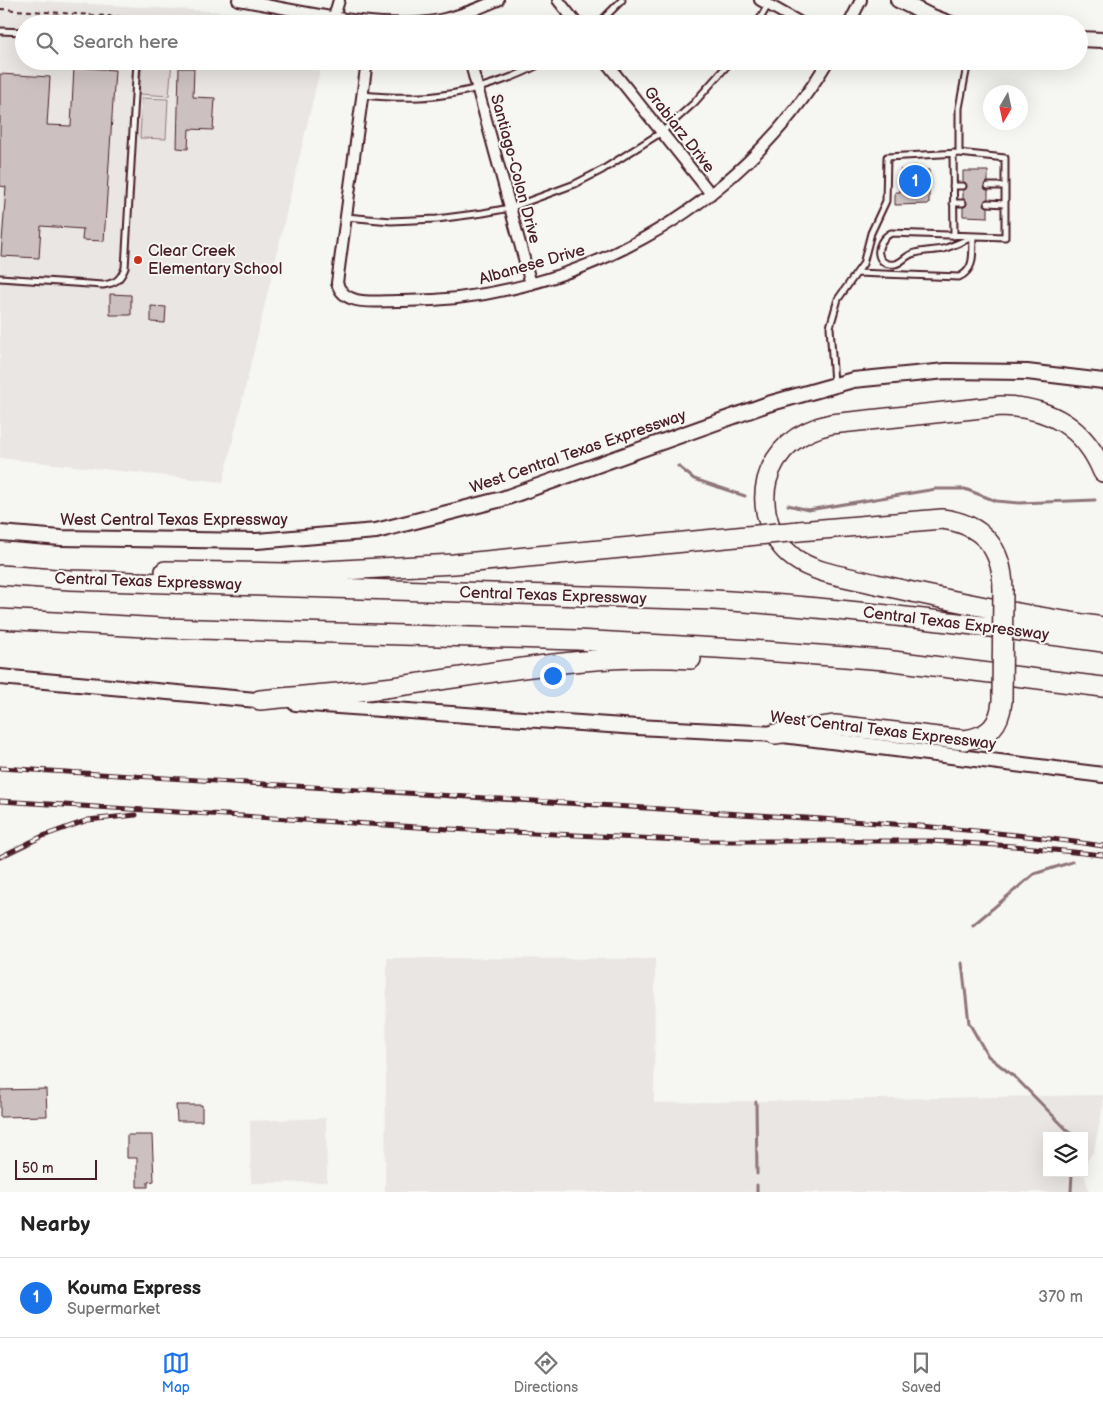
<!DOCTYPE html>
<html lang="en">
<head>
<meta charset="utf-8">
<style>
  :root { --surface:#fff; --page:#f2f2f2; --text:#222; --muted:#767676; --line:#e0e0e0; --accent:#1a73e8 }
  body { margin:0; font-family:"Balsamiq Sans",sans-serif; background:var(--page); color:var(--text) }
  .controls { position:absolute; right:15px; bottom:15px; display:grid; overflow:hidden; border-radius:0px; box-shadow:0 5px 20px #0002 }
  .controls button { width:45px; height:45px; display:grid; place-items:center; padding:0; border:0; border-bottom:1px solid var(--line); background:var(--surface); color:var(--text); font:25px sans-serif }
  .compass { position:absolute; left:983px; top:85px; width:45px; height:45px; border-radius:50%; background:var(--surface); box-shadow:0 5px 20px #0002; rotate:189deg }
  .scale { position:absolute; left:15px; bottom:12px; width:82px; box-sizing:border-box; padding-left:5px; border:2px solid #4a1f2b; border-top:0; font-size:14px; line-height:18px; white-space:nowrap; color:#4a1f2b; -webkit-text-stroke:4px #f6f6f2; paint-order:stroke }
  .you { position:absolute; left:552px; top:675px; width:18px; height:18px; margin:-12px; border:4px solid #fff; border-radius:50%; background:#1a73e8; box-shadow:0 0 0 8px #1a73e833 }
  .badge { display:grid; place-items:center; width:32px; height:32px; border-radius:50%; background:var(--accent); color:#fff; font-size:16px; font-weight:700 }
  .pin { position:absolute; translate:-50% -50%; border:2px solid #fff; box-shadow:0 1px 5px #0006 }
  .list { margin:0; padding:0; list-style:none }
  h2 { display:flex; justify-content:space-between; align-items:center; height:65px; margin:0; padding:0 20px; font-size:21px }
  h2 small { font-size:16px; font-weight:400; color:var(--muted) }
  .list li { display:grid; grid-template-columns:32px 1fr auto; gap:15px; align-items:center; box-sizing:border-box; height:80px; padding:0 20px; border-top:1px solid var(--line) }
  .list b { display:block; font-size:19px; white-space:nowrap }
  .list p { margin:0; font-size:16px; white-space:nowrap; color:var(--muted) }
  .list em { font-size:16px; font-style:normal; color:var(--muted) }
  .icon { flex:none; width:28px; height:28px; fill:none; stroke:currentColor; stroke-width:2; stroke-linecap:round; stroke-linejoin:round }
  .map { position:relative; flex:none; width:1103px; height:1192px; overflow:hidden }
  .search { position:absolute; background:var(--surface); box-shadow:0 5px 20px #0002; left:15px; right:15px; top:15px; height:55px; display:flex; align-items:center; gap:12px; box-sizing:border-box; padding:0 18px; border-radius:28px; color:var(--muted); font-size:19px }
  .sheet { height:145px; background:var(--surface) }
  nav { display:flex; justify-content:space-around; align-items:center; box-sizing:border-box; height:70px; border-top:1px solid var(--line); background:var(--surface); font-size:14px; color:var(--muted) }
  nav a { display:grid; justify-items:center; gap:2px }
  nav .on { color:var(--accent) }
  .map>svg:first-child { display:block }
  .built { fill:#e9e6e3 }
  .green { fill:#ddd6d5; stroke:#947a80 }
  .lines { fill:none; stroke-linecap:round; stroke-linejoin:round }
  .stream { stroke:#8e747a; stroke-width:3 }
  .building { fill:#ccc1c0; stroke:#4a1f2b }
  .lane-casing { stroke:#4a1f2b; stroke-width:9 }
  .street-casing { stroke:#4a1f2b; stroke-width:14 }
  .secondary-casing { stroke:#4a1f2b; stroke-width:18 }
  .highway-casing { stroke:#4a1f2b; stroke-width:22 }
  .path { stroke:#4a1f2b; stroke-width:2; stroke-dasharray:5 4; stroke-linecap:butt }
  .lane { stroke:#f6f6f2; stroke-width:5 }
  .street { stroke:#f6f6f2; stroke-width:10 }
  .secondary { stroke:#f6f6f2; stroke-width:14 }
  .highway { stroke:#f6f6f2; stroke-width:19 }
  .rail-casing { stroke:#4a1f2b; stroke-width:5 }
  .rail { stroke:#f6f6f2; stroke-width:3; stroke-dasharray:9; stroke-linecap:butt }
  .highway-bridge-casing { stroke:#4a1f2b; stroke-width:22; stroke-linecap:butt }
  .highway-bridge { stroke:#f6f6f2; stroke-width:19 }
  .poi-dot { fill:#c8321e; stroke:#f6f6f2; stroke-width:2 }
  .labels { text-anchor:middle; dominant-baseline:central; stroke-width:4; stroke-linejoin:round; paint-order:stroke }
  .street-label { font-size:16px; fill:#4a1f2b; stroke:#f6f6f2 }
  .poi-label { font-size:16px; fill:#4a1f2b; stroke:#f6f6f2; text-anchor:start }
</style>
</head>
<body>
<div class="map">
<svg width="1103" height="1192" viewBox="0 0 1103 1192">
  <rect width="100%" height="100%" fill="#f6f6f2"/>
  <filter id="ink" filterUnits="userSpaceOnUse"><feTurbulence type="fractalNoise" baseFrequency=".02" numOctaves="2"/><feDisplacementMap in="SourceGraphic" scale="10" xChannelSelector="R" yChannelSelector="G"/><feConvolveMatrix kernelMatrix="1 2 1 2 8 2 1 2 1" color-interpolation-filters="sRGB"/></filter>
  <g filter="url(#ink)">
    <path class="built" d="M0 0H25L292 16 329 24H24V61H322L223 482 0 458Z
      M387 958 655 959 654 1103 1103 1095V1105L1094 1151 1086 1162 1084 1173V1136H1047V1173H1084L1089 1192H385Z
      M326 1118 327 1182 251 1183 250 1121Z"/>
    <path class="green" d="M142 61H172L169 96 139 94Z
      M142 98 168 99 166 139 140 138Z"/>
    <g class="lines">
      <path class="stream" d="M678 466 694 479 745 496
        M788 505 808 510 936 489H965L996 501 1019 503 1095 500
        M973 925 1034 874 1072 862
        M962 963 969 1023 988 1056 1017 1079 1073 1136
        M756 1102 757 1174
        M757 1185V1192
        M1071 1192 1072 1173"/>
    </g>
    <path class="building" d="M74 67 115 70 104 241 82 240 83 229 41 226 39 258 1 256 6 187 0 186V74L50 77 47 125 71 126Z
      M179 68H194L193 97 215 98 213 130 189 129 188 149 177 148Z
      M900 170H929V204L895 205V192H900Z
      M963 171H988V182L984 186 985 189 988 190V199L985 200 984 203 988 207V217L963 216V207L966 206 967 203 963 199V190L966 189 967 186 963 182Z
      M110 294 131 295V315H110Z
      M151 306 166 307 165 323 151 322Z
      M46 1089 47 1116 0 1117V1090Z
      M176 1105H202V1121H177Z
      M127 1135H152L154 1181 148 1182V1187H137V1158H127Z"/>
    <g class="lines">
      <g class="lane-casing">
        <path id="lane" d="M598 24 622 0
          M757 24 768 5
          M0 31 24 32
          M362 95C382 97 401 98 420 97 459 96 512 81 545 61
          M953 153 954 236
          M959 153V108L968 61
          M953 186H963
          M988 186H1005
          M953 203H963
          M988 203 1005 204
          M346 217 391 221 437 219 483 213 510 208 575 184 602 170 662 132 694 103 731 61
          M0 278 103 285C116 283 120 280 125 268L137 61
          M834 383 830 327 838 299 863 264 871 233 886 201 887 157 959 153 1005 158V237L891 233C873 243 875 267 895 264 901 263 906 256 912 254 922 250 933 251 943 249 953 246 963 241 973 237 972 253 976 269 959 277L857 273"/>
      </g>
      <g class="street-casing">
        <path id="street" d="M238 0C299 10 380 32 440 20 461 16 479 8 498 0
          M558 0 577 24
          M760 0 803 24
          M334 17 339 0
          M849 24 861 0
          M367 61 337 283C344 307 376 301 397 301 570 303 739 211 828 61
          M470 61 531 284
          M605 61 711 194"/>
      </g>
      <g class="secondary-casing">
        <path id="secondary" d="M898 0 930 16 951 24
          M1079 39 1103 40
          M0 533 61 538 257 541 376 531 502 499 768 404 853 380 946 371 1027 372 1103 381
          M0 677 268 701
          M295 703 637 727 775 734 1103 775"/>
      </g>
      <g class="highway-casing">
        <path id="highway" d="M1103 472C1084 426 1049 407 1001 406L831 424C800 431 776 448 767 480 760 508 770 540 794 558 816 574 850 577 876 584 951 601 1027 616 1103 627
          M799 531 942 519C982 524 1002 547 1003 588
          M165 571 287 573 454 564 747 536
          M0 575 70 580 714 600C844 608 974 624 1103 642
          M0 619 163 628 577 640 751 650 885 660 1103 687
          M260 700C301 696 343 693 385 688 486 675 588 652 691 659
          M775 734 835 725 964 740C989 737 1000 725 1002 701"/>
      </g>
      <path class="path" d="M0 9 123 17 122 24"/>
      <use href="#lane" class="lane"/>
      <use href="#street" class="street"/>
      <use href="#secondary" class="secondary"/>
      <use href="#highway" class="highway"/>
      <g class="rail-casing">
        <path id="rail" d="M0 768C231 782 462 795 693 811 830 820 967 826 1103 846
          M0 801 449 829 702 841H930L1014 846 1103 855
          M0 857 43 836 88 820 136 815"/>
      </g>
      <use href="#rail" class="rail"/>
      <g class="highway-bridge-casing">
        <path id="highway-bridge" d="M747 536 799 531
          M1002 701 1003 588"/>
      </g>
      <use href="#highway-bridge" class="highway-bridge"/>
    </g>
  </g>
  <circle class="poi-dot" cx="138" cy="260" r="5"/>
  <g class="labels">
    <g class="street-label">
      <text transform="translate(679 130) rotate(52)">Grabiarz Drive</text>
      <text transform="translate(515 169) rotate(75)">Santiago-Colon Drive</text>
      <text transform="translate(532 265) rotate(-16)">Albanese Drive</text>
      <text transform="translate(578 452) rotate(-19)">West Central Texas Expressway</text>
      <text x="174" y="520">West Central Texas Expressway</text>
      <text transform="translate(148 582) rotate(2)">Central Texas Expressway</text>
      <text transform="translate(553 596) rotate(2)">Central Texas Expressway</text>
      <text transform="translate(956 624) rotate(7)">Central Texas Expressway</text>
      <text transform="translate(883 731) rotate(7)">West Central Texas Expressway</text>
    </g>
    <g class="poi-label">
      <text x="148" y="251">Clear Creek<tspan x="148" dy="18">Elementary School</tspan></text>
    </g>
  </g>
</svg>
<div class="controls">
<button><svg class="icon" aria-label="layers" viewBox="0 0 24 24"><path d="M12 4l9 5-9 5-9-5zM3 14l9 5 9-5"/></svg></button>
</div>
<svg class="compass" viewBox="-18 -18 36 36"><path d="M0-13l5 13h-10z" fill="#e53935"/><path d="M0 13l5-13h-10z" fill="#767676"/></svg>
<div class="scale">50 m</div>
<div class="you"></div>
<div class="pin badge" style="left:915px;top:181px">1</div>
<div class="search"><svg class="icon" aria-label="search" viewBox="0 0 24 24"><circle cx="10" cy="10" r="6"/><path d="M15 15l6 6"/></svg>Search here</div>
</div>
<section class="sheet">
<h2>Nearby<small></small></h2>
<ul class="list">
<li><span class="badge">1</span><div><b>Kouma Express</b><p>Supermarket</p></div><em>370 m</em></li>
</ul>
</section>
<nav>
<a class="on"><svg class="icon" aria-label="map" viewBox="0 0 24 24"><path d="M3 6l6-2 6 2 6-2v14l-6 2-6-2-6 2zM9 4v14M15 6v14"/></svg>Map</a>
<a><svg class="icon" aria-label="directions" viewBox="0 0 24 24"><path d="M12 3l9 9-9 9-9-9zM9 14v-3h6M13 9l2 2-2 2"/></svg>Directions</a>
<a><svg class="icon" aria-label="saved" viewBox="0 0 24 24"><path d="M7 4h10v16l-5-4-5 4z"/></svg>Saved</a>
</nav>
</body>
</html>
